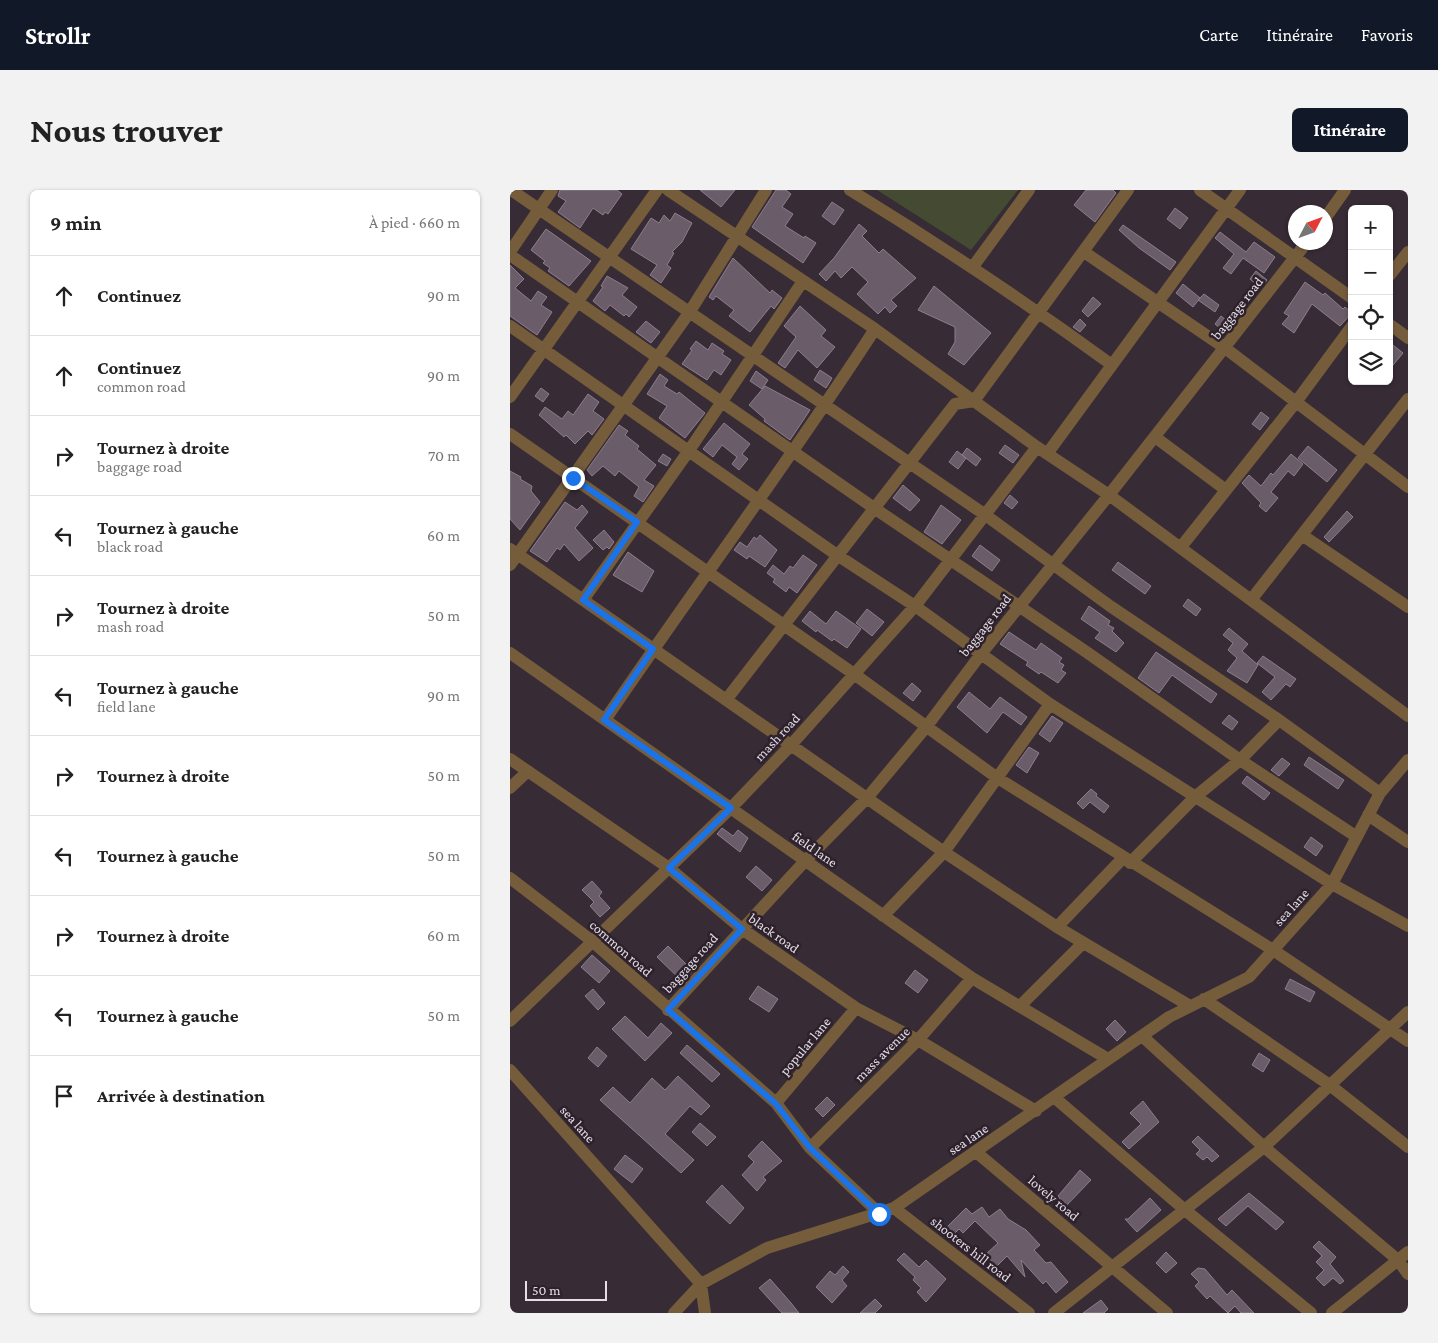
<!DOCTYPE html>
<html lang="fr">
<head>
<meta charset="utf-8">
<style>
  :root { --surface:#fff; --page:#f2f2f2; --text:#222; --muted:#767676; --line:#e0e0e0; --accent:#111827 }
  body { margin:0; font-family:"Crimson Pro",serif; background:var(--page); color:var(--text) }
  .controls { position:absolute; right:15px; top:15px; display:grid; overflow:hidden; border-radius:8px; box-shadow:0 1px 4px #0004 }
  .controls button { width:45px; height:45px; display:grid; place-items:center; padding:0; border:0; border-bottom:1px solid var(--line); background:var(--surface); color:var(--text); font:25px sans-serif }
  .compass { position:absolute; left:778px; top:15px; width:45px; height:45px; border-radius:50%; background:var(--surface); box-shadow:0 1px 4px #0004; rotate:49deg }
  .scale { position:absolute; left:15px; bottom:12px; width:82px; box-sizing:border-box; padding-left:5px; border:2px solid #e5dee5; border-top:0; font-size:14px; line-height:18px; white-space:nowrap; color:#e5dee5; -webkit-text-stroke:4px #2d212c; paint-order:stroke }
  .stop { position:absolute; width:15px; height:15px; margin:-11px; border:4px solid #1a73e8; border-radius:50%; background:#fff }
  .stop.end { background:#1a73e8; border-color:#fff; box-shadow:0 1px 5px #0008 }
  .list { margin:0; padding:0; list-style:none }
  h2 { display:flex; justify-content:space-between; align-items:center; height:65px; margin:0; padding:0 20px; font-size:21px }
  h2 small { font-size:16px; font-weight:400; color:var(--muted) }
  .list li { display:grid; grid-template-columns:32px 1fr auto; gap:15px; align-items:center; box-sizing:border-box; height:80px; padding:0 20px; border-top:1px solid var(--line) }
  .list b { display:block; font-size:19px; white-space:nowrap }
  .list p { margin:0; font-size:16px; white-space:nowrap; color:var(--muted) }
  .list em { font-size:16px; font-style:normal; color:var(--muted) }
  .icon { flex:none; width:28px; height:28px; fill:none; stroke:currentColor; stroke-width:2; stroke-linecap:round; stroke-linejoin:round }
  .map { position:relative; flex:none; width:898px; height:1123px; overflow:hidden; border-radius:8px }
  header { display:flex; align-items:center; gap:30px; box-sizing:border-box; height:70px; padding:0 25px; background:var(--accent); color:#fff }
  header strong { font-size:24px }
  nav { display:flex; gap:28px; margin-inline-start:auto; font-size:18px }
  .intro { display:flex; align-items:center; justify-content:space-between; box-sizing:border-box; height:120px; padding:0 30px }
  h1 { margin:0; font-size:35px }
  .button { padding:12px 22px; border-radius:8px; background:var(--accent); color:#fff; font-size:18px; font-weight:700 }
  main { display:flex; gap:30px; padding:0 30px }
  aside { flex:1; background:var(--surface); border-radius:8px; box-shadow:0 1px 4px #0004 }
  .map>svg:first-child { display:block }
  .green { fill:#444b32 }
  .building { fill:#6a5d69; stroke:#8c7e8b }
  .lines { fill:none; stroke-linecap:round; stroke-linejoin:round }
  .minor { stroke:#755c3b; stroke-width:12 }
  .route { stroke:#1a73e8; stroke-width:6 }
  .labels { text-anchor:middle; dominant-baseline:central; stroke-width:5; stroke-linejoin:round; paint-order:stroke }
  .street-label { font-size:14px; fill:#e5dee5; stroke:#2d212c }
</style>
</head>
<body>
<header>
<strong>Strollr</strong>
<nav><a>Carte</a><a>Itinéraire</a><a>Favoris</a></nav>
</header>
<div class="intro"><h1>Nous trouver</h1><a class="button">Itinéraire</a></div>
<main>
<aside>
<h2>9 min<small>À pied · 660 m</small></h2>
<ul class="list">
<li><svg class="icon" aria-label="ahead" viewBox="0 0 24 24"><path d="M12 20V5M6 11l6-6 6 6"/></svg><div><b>Continuez</b></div><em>90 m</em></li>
<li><svg class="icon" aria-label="ahead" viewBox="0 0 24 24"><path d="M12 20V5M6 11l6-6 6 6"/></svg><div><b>Continuez</b><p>common road</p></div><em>90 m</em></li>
<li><svg class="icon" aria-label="right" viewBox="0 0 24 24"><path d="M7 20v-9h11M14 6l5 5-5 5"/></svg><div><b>Tournez à droite</b><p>baggage road</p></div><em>70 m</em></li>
<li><svg class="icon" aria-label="left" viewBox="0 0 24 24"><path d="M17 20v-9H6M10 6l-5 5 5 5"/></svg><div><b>Tournez à gauche</b><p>black road</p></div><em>60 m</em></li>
<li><svg class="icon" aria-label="right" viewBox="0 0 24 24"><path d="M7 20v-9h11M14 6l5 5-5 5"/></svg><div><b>Tournez à droite</b><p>mash road</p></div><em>50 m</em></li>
<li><svg class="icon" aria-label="left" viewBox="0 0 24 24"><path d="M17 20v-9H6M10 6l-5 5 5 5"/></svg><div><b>Tournez à gauche</b><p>field lane</p></div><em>90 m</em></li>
<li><svg class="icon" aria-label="right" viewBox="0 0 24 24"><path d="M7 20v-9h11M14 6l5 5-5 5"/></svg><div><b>Tournez à droite</b></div><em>50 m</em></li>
<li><svg class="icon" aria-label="left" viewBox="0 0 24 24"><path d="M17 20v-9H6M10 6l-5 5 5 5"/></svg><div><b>Tournez à gauche</b></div><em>50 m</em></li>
<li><svg class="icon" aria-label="right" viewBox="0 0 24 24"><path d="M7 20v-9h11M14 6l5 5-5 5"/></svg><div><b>Tournez à droite</b></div><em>60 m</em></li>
<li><svg class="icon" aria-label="left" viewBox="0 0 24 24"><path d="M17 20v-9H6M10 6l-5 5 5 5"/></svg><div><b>Tournez à gauche</b></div><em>50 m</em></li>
<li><svg class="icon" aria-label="arrive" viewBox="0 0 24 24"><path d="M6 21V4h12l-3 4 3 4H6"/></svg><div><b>Arrivée à destination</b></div></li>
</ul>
</aside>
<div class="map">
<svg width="898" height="1123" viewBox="0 0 898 1123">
  <rect width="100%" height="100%" fill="#372b36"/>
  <path class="green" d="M367 0H508L461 60Z"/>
  <path class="building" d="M50 0H107L112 4 98 24 95 22 93 25 83 18 70 38 48 22 56 11 48 6Z
    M190 0H225L211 17Z
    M266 0H276L281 4 272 17 283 24 275 36 294 48 295 46 306 53 293 73 242 37Z
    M576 0H603L606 3 585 32 564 15Z
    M322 12 334 20 324 35 312 26Z
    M665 18 678 28 670 39 657 29Z
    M165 23 182 33 172 52 162 62 164 63 157 75 161 78 151 93 140 85 147 75 121 59 141 28 149 33 154 25 160 31Z
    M349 34 357 41 352 46 369 63 373 59 406 88 381 110 387 116 380 123 375 117 368 124 347 104 358 92 342 77 331 88 325 81 316 91 309 84 324 68Z
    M613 35 666 72 660 80 629 58 609 40Z
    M36 39 81 71 59 96 38 81 40 78 33 73 35 71 21 60Z
    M710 42 736 62 744 52 765 67 754 83 733 68 721 84 713 78 724 64 705 48Z
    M223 68 260 103 262 100 272 108 264 119 261 116 240 142 219 126 224 120 206 106 203 110 199 107Z
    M0 75 14 89 5 98 21 111 28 101 37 107 31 115 42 122 27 145 0 126Z
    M746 81 757 90 751 98 740 89Z
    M97 86 118 98 112 105 127 117 119 127 116 124 114 126 100 115 95 121 83 111 93 97 91 96Z
    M795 92 813 105 815 103 833 119 835 117 842 123 830 136 802 114 784 143 772 134 779 126 774 123Z
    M673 94 690 108 683 117 666 103Z
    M424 96 481 143 454 175 438 164 445 152V137L408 120Z
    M694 104 709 115 705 122 688 110Z
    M583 107 591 114 578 127 572 121Z
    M290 116 316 140 311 146 325 157 307 178 288 160 275 178 268 173 286 147 274 136Z
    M711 126 722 135 716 143 705 134Z
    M570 129 576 135 570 142 563 137Z
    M136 131 150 142 141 153 126 142Z
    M186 151 198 160 202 153 214 161 212 164 221 170 211 185 204 180 197 190 172 174 182 160 180 159Z
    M879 152 893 163 879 180Z
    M310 180 322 188 316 198 304 190Z
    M246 181 258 190 252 199 240 191Z
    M150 184 158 190 154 196 167 204 169 202 195 223 175 248 149 228 157 216 137 204Z
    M255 196 300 220 280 250 254 231 255 229 239 215Z
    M31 198 39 204 33 212 25 206Z
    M78 204 89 212 83 221 94 229 82 245 78 241 65 254 56 245 54 247 29 225 35 217 52 229 58 221 63 225Z
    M751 222 759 228 750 240 742 234Z
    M214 233 240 254 232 264 238 269 229 280 222 274 227 267 212 255 203 267 193 259Z
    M109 235 118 241 115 245 129 256 127 259 146 275 134 290 144 296 133 312 124 306 129 297 109 281 105 286 93 276 82 286 77 280Z
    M495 255 509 265 503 273 489 263Z
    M798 256 827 280 817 292 788 268Z
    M457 258 471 269 466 276 452 265Z
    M447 261 456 268 448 279 439 272Z
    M153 264 161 269 157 276 148 271Z
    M781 264 793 274 784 286 778 281 761 302 768 308 756 322 749 316 751 313 732 293 739 285 751 296 761 283 763 285Z
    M0 281 11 287 10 289 22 296 21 301 30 312 10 340 0 329Z
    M393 295 410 310 400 321 383 308Z
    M500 305 508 312 502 319 494 313Z
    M55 312 67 320 72 315 78 322 65 338 83 358 69 371 54 354 50 360 47 358 37 372 20 361Z
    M431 315 451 330 432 354 414 342Z
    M837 321 843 327 819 352 814 347Z
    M94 340 104 352 99 359 97 357 93 360 83 350Z
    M250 345 267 360 255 377 239 366 237 369 224 360 230 352 237 357 244 347 247 349Z
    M470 355 490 370 482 381 462 366Z
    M118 362 144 381 132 402 103 385Z
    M293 365 307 375 287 403 279 397 276 402 263 392 265 389 257 383 263 375 274 384 280 376 283 378Z
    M608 372 641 396 635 404 602 380Z
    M678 409 691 419 686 426 673 416Z
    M579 416 600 431 598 435 604 438 602 441 614 453 606 462 585 448 590 442 571 429Z
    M357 419 374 432 362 446 346 433Z
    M300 421 316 434 326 421 351 439 337 458 324 449 322 451 307 440 306 442 292 431Z
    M719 438 738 454 732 461 748 475 737 493 717 481 727 468 718 460 723 453 713 445Z
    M499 442 526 460 531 453 552 468 549 472 554 475 551 480 556 483 548 493 531 482 529 484 516 475 518 472 490 454Z
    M646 462 707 504 701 513 662 485 649 503 628 488Z
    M753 466 786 489 780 497 776 494 761 510 752 502 765 487 747 473Z
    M402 493 411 501 403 511 393 503Z
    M459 502 480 519 490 507 517 527 511 535 493 522 477 543 447 517Z
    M719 525 728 532 722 540 712 533Z
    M542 526 553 533 540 552 529 544Z
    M519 557 529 563 517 583 506 575Z
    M799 567 834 590 828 599 794 575Z
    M772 568 780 574 769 586 761 580Z
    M737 586 760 603 754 610 732 593Z
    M581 599 587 604 586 606 599 616 594 623 580 612 573 619 567 613Z
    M212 638 223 646 228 640 238 648 230 662 207 644Z
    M801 647 813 656 806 666 794 657Z
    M246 676 262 690 252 701 236 687Z
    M82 691 92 702 89 706 100 718 90 727 80 716 84 712 72 700Z
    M158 756 183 781 173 792 147 767Z
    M82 765 100 781 89 793 71 777Z
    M405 780 418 790 408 803 395 793Z
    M780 789 805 802 800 812 775 799Z
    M248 796 268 809 259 822 239 809Z
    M83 799 95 813 88 820 75 806Z
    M115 826 138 848 151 833 162 843 135 871 102 839Z
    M605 830 616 842 607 851 596 839Z
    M177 855 210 884 202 892 170 863Z
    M87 857 97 866 88 877 78 868Z
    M749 863 760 870 753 882 742 875Z
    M168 886 200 916 191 925 180 916 155 944 184 970 171 983 90 910 103 897 120 913 142 888 155 900Z
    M317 907 325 915 313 927 305 919Z
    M633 911 649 932 619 959 612 952 631 934 620 923Z
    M190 933 206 947 197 956 182 942Z
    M688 946 709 966 702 972 697 967 693 970 686 964 690 960 682 952Z
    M252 951 272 971 253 987 256 990 247 1001 232 985 244 972 238 966Z
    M115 965 133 979 122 993 104 979Z
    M570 980 581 990 553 1019 546 1012 550 1009 548 1006Z
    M212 995 234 1018 220 1034 196 1012Z
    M739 1003 774 1032 766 1040 738 1016 716 1036 708 1029Z
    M640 1008 651 1020 627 1042 615 1029H618Z
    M472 1017 479 1027 490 1019 498 1029 516 1040 530 1055 524 1060 536 1073 541 1072 558 1092 546 1103 536 1091 533 1094 511 1070 515 1087 497 1066 487 1076 475 1065 488 1053 465 1031 453 1043 449 1039 440 1048 433 1041 456 1018 462 1024Z
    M809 1051 826 1067 820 1074 834 1091 830 1094 823 1088 814 1096 806 1088 814 1080 806 1072 812 1066 803 1057Z
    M656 1062 667 1073 656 1083 646 1073Z
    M394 1063 409 1077 416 1070 436 1089 416 1112 407 1102 411 1098 403 1090 405 1087 387 1070Z
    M333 1076 339 1082 332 1090 337 1096 322 1113 306 1097 320 1081 325 1085Z
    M688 1078 695 1079 717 1105 722 1100 744 1123H731L725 1116 718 1123 700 1106 697 1109 685 1096 689 1092 681 1084Z
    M260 1089 281 1113 289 1123H272L249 1098Z
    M365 1109 372 1116 365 1123H350Z
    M591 1110 598 1119 594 1123H573Z"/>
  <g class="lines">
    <path class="minor" d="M1 0 474 324 600 416 769 530 870 603
      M158 0 365 139 527 257 599 305 898 526
      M340 0C430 55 517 113 602 175
      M690 0 842 108
      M816 27 835 0
      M0 62 42 0
      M574 62 715 158 898 297
      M0 65 364 318 575 461 730 570 847 647
      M462 78 519 0
      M879 86 898 62
      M879 134 898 148
      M0 136 327 365 405 416 540 514 822 694 898 736
      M0 207 147 0
      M0 244 344 484 486 587 763 760 898 851
      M645 247 716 300
      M537 264 730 0
      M792 345 898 417
      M671 357 786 212 842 136
      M0 359 434 662 547 737 680 816
      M0 375 179 123 256 0
      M73 410 178 262 293 91
      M741 410 898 209
      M0 463 462 788 598 869
      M216 510 445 214 464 211 618 0
      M95 530C184 399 279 272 365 139
      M0 569 159 678 232 739 346 818 408 850 526 921
      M0 598 18 581
      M858 625 898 652
      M620 673 685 607 730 570 769 530
      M0 688 82 751 266 913 300 958 369 1023
      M373 726 434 662 540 514
      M547 737 613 668
      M694 809 821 896 898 957
      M510 816 573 753
      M158 820 295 671 357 608 417 536 471 464 599 305 797 52
      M0 831 221 618 281 555 405 416 527 257
      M632 846 754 957 888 1070 898 1084
      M0 880 191 1094 257 1058 384 1018 659 827 739 787 822 694 870 603 898 570
      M545 908 675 1020 801 1123
      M266 913 346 818
      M300 958 408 850 462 788
      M466 962 657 1123
      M384 1018 519 1123
      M164 1123 191 1094 195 1123
      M544 1123 754 957 898 822
      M822 1123 898 1062"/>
  </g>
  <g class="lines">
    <path class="route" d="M63 288 127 332 73 410 143 459 94 530 221 618 159 678 232 739 158 820 266 914 300 958 369 1024"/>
  </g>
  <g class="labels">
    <g class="street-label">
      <text transform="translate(727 118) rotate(-52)">baggage road</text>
      <text transform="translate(475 435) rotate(-52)">baggage road</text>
      <text transform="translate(267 547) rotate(-47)">mash road</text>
      <text transform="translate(305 659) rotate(35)">field lane</text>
      <text transform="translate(781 717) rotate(-48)">sea lane</text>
      <text transform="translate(264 743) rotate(35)">black road</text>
      <text transform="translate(111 758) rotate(41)">common road</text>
      <text transform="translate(180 773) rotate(-48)">baggage road</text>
      <text transform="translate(295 856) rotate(-50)">popular lane</text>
      <text transform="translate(372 864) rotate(-45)">mass avenue</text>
      <text transform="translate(68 934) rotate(48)">sea lane</text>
      <text transform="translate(458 949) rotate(-34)">sea lane</text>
      <text transform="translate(544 1008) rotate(40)">lovely road</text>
      <text transform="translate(461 1059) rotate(38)">shooters hill road</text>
    </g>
  </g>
</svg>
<div class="controls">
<button>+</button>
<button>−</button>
<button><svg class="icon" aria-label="locate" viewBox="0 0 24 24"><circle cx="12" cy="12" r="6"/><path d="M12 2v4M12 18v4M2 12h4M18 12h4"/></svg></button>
<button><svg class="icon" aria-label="layers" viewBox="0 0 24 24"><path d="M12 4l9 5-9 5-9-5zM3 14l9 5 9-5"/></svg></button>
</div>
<svg class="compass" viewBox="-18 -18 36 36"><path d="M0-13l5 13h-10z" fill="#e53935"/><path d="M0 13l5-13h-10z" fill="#767676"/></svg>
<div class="scale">50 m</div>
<div class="stop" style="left:369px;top:1024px"></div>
<div class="stop end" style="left:63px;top:288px"></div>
</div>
</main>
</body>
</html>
